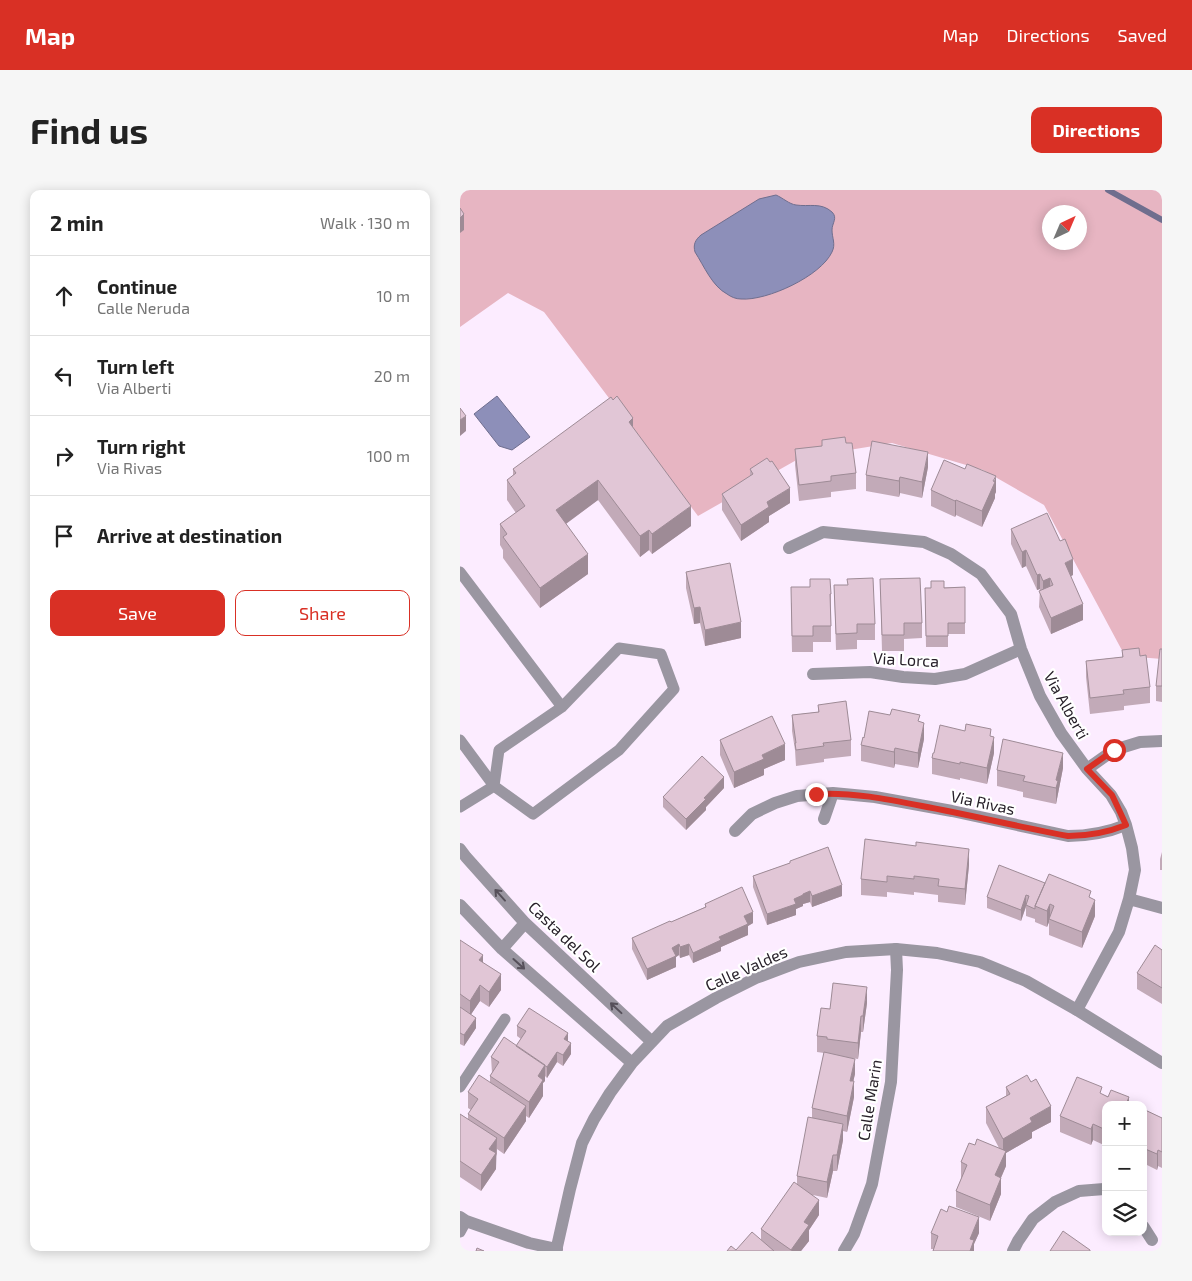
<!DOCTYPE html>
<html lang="en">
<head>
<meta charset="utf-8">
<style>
  :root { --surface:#fff; --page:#f6f6f6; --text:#222; --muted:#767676; --line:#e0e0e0; --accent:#d93025 }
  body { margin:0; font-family:"Exo 2",sans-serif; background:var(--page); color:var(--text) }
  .controls { position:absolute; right:15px; bottom:15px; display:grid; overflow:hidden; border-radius:10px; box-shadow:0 2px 12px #0003 }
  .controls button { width:45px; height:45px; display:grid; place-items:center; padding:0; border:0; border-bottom:1px solid var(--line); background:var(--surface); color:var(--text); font:25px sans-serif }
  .compass { position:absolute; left:582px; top:15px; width:45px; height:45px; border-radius:50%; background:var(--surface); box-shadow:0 2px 12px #0003; rotate:44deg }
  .stop { position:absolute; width:15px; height:15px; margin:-11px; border:4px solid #d93025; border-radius:50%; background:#fff }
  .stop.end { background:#d93025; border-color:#fff; box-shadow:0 1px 5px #0008 }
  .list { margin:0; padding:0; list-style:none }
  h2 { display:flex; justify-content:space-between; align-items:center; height:65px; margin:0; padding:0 20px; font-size:21px }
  h2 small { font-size:16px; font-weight:400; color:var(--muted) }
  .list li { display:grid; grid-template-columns:32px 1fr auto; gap:15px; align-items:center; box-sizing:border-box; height:80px; padding:0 20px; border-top:1px solid var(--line) }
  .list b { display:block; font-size:19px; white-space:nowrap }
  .list p { margin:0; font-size:16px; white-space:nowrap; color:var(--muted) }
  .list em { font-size:16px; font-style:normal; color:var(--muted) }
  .actions { display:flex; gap:10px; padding:15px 20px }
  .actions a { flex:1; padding:11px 0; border:1px solid var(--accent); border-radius:10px; text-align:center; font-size:18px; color:var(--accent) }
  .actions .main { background:var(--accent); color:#fff }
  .icon { flex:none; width:28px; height:28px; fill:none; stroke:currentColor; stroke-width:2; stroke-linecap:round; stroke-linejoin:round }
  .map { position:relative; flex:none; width:702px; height:1061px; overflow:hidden; border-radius:10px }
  header { display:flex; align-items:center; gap:30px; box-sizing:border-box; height:70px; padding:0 25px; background:var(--accent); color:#fff }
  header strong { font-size:24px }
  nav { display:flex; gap:28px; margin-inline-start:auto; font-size:18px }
  .intro { display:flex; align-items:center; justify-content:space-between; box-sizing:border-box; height:120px; padding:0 30px }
  h1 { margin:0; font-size:35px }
  .button { padding:12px 22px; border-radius:10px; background:var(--accent); color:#fff; font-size:18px; font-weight:700 }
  main { display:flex; gap:30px; padding:0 30px }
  aside { flex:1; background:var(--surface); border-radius:10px; box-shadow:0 2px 12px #0003 }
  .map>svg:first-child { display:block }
  .green { fill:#e7b5c2; fill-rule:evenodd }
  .water { fill:#8d8fb9; stroke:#6f6e8e }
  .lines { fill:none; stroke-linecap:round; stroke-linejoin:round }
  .stream { stroke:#6f6e8e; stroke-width:6 }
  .service { stroke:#9a96a1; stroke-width:11 }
  .minor { stroke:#9a96a1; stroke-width:12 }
  .tertiary { stroke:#9a96a1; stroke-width:12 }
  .wall { fill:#c2aab8 }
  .shaded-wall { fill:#9e8b96 }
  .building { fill:#e1c6d6; stroke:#9e8b96 }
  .oneway { stroke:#56505a }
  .route { stroke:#d93025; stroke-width:6 }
  .labels { text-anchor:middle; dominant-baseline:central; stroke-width:4.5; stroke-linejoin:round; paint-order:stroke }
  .street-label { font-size:16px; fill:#28212a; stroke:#fff }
</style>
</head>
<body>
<header>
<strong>Map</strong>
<nav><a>Map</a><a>Directions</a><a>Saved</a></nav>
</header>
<div class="intro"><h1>Find us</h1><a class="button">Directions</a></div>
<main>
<aside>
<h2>2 min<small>Walk · 130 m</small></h2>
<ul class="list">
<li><svg class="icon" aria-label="ahead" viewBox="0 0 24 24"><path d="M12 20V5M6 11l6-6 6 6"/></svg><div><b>Continue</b><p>Calle Neruda</p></div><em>10 m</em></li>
<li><svg class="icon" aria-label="left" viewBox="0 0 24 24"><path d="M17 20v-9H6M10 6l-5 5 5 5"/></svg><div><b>Turn left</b><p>Via Alberti</p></div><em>20 m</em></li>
<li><svg class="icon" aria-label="right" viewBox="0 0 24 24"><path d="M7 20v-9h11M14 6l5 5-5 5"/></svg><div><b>Turn right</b><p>Via Rivas</p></div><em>100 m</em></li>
<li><svg class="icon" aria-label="arrive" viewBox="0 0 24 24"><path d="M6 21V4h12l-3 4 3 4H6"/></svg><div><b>Arrive at destination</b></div></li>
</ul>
<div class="actions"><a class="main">Save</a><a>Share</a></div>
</aside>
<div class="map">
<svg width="702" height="1061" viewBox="0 0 702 1061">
  <rect width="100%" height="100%" fill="#fcecff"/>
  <path class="green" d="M0 0H702V469L665 466 584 315 523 280 432 253 340 268 238 326 84 122 48 103 0 137ZM590 22H620V52H590Z"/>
  <path class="water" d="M316 5C323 8 329 14 336 15 349 17 361 12 372 22 378 28 372 33 372 40 372 48 376 54 372 62 361 86 307 111 281 109 276 109 271 107 267 104 252 96 244 76 235 62 233 55 235 50 241 45L299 9Z
    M37 206 70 247 52 260 39 256 14 224Z"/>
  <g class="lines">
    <path class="stream" d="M648 0 702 30"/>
    <path class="service" d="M0 382 102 517
      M159 458 201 464 214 499 159 560 73 624 34 596 39 560 102 517Z
      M0 550 34 596 0 617
      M0 897 45 829
      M0 1042 6 1031"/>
    <path class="minor" d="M329 358 363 342 464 352 491 364 521 384 551 424 561 459 580 506 601 543 627 579 651 605 661 622 666 635 672 658 675 680 669 709 659 742 617 820
      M353 484 410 482 443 487 475 489 505 484 561 459
      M627 579 654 560 680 552 702 551
      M364 629 373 603
      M275 641 292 624 315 613 337 606 373 603 415 607 492 621 608 646C629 646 646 643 666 635
      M669 709 702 718
      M0 1027 6 1031 69 1053 97 1059
      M683 1036 692 1050
      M384 1061 394 1044 412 994 431 892 437 780 436 759
      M553 1061 558 1051 573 1029 595 1012 619 1001 644 999 646 1000"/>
    <path class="tertiary" d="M0 659 6 667 65 733 192 852
      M0 715 42 759 172 873
      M42 759 65 733
      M96 1061 110 999 122 953 134 929 150 903 172 873 207 836 256 808 296 788 339 772 386 762 436 759 477 763 520 772 566 791 617 820 702 873"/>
  </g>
  <path class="wall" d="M173 238 231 336 192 364 189 360 180 367 138 310 106 334 128 384 80 418 43 368V360L40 355V334L56 323 47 310V290L53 286V279Z
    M362 250 386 253 396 283V299L371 302V307L339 311 335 275V259L362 256Z
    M468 277 462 308 440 303 439 307 406 301V285Z
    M290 279 330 313 309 326V332L281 351 262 320V304L290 286Z
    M471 300 536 302 535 304V308L522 337 496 325 495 327 471 316Z
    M551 339 613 385 611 386 623 430 591 444 579 417 580 399 577 400 566 376 562 378 551 354Z
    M226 382 281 448 245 456 240 433 234 434 226 398Z
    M420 389 462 433V448L444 449V461H422Z
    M374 395 415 434V450H397V459L376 460Z
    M505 397V444H488V457H466L465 398Z
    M371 404V452H353V462H332L331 413Z
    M702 459V512L696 511V496Z
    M662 460 680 466 690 497V513L664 516V520L630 524 626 487V471L662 467Z
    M358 515 391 550V566L364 569V572L336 576 335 560 332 541V525L358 522Z
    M460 532 464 549 458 578 435 574 434 578 401 571V555Z
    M531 547 534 563 527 594 500 588V590L472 584V568L474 563Z
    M260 550 325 570 304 579V585L274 598 260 565Z
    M603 578 596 614 563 607V602L537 596V580Z
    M264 598 246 617V620L226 640 203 617V607Z
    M702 662V680H700V669Z
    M330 671 382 706 352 717 350 712 343 714V716L336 719V725L307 735 293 697V686L330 673Z
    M509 675 505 715 478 712V705L454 702V705L427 702V707L401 705V689Z
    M585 693 631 708 635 726 622 758 589 745V732L587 737 575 732V729L566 726V717L561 731 527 718V707Z
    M245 714 293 733 288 736V745L261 757V761L233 773 229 765 220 768 219 765 216 767V777L187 790 172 759V748L211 732 245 717Z
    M0 750 23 773 41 800 29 817 20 811 11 824 16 838 4 856 0 854Z
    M702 760V814L677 799V783Z
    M407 813 403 842H401L398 869 390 868 395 884 393 891 394 907 387 942 383 941V950L377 981H373L367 1008 353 1005 359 1025 349 1040V1051L341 1061H267L276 1060 301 1050V1039L337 994V986L352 928V918L364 863 357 862V846L370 819Z
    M57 836 108 851 111 864 103 876 97 872 87 888 85 886V891L83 893V906L69 928 66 926V931L44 964 37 959V964L36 966V979L21 1001 0 987V924L8 929V924L11 920 8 918V902L30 892V886L32 883 31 867 56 856 61 849 57 846Z
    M546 897 591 932 572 942V948L546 963V976L541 988V1004L530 1031 496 1017V1001L501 989V972L515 955 539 958 526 933V917L546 906Z
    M642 904 669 915H646V956L633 950 631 955 600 942V926Z
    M683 919 702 928V978L698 976 697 980 683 973Z
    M471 1043H519L514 1054V1061L471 1059Z"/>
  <path class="shaded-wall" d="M4 24V40L0 43V28Z
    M6 226V241L0 246V230Z
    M173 228V249L169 232Z
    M468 262V277L462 308V292Z
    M536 286V302L535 304V308L522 337V321Z
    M440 287V303L439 307V291Z
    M138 290V310L96 341V320Z
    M330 298V313L309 326V332L281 351V335L307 312Z
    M496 310V325L495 327V311Z
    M231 316V336L192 364V344Z
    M189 340V360L180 367V346Z
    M566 360V376L562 378V362Z
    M128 364V384L80 418V398Z
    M613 369V385L605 389V373Z
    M580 384V399L577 400V385Z
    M590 388V403L583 407V391Z
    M623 414V430L591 444V428Z
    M240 417V433L234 434V418Z
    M281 432V448L245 456V440Z
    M464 533V549L458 578V563Z
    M534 547V563L527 594V578Z
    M325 554V570L304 579V585L274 598V582L302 565Z
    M435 558V574L434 578V562Z
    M603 563V578L596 614V590Z
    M264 587V598L246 617V620L226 640V629L244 608Z
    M509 659V675L505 715V699Z
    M382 695V706L352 717V706Z
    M350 701V712L343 714V716L336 719V725L307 735V724L343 704Z
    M566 705V716L561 731V720Z
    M635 710V726L622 758V742Z
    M590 714V729H589V732L587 737V721Z
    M293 722V733L288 736V745L261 757V761L233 773V763L259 747 284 726Z
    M219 754V765L216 767V777L187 790V779L212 758Z
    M229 754V765L220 768V757Z
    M23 765V781L19 770Z
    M41 784V800L29 817V802Z
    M20 795V811L10 826V811Z
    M407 797V813L403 842V826Z
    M401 826V842L398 869V853Z
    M16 828V838L4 856V845Z
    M108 843V854L104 849Z
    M111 853V864L103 876V865Z
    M97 862V872L87 888V877Z
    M395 869V884L390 906V891Z
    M85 875V891L83 893V906L69 928V912L78 886Z
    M394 891V907L387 942V926Z
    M669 907V915H666Z
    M66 916V931L44 964V948Z
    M591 916V932L572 942V948L546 963V976L535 1001V985L543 964V949L570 928Z
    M383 934V950L377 981V965Z
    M633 934V950L631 955V939Z
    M37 948 36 979 21 1001V985L29 959Z
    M698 960V976L697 980V964Z
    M373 965V981L367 1008V992Z
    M541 988V1004L530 1031V1015Z
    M359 1010V1025L349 1040V1051L341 1061H331L344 1032Z
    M519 1027V1043L514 1054V1061H510V1049Z"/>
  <path class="building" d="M0 18 4 24 0 28Z
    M157 206 173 228 169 232 231 316 192 344 189 340 180 346 138 290 96 320 128 364 80 398 43 347 47 344 40 334 65 316 47 290 56 283 53 279 151 207 153 210Z
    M0 218 6 226 0 230Z
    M385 247 386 253H392L396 283 371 286V291L339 295 335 259 362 256V250Z
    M412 251 468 262 462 292 440 287 439 291 406 285Z
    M307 268 310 272 312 271 330 298 307 312 309 317 281 335 262 304 293 284 290 279Z
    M484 270 505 279 507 274 536 286 533 291 535 292 522 321 496 310 495 311 471 300Z
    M587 323 600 351 605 349 613 369 605 373 623 414 591 428 579 401 593 395 590 388 583 391 580 384 577 385 566 360 562 362 551 339Z
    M270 373 281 432 245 440 240 417 234 418 226 382Z
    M413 388 415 434H397V443L376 444 374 395H388L387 389Z
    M460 388 462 433H444V445H422L420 389Z
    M350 389H370L371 404H370L371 436H353V446H332L331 397H350Z
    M471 391H484V398L505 397V433H488V446H466L465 398H471Z
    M679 458 680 466 686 465 690 497 663 500 664 504 630 508 626 471 663 467 662 460Z
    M700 459H702V496H696Z
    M386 511 391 550 363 553 364 556 336 560 335 553H336L332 525 359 522 358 515Z
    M432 519 460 525 458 531 464 533 458 563 435 558 434 562 401 555 403 547 404 548 409 521 430 525Z
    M312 526 325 554 302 565 304 569 274 582 260 550Z
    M506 534 531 539 530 546 534 547 527 578 500 572V574L472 568 473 563H474L480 535 505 541Z
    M543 549 603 563 596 590 598 591 596 598 563 591 565 586 537 580Z
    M242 566 264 587 244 608 246 609 226 629 203 607Z
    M405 649 456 656V652L509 659 505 699 478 696 479 689 454 686V689L427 686V692L401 689Z
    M368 657 382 695 352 706 350 701 343 704V705L334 709 336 714 307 724 293 686 330 673V671Z
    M539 675 585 693 575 716V719L566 715 569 706 566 705 561 720 527 707Z
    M589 684 631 701 629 707 635 710 622 742 589 729 594 716 590 714 587 721 575 716Z
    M282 697 293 722 284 726 288 734 259 747 261 750 233 763 229 754 220 757 219 754 212 758 216 766 187 779 172 748 210 731 211 732 246 717 245 714Z
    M0 750 23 765 19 770 41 784 29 802 20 795 10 811 0 804Z
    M695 755 702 760V798L677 783Z
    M373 793 407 797 403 826H401L398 853 367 849V847L357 846 361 818 370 819Z
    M0 817 16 828 4 845 0 843Z
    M69 818 108 843 104 849 111 853 103 865 97 862 87 877 56 856 66 841 57 836Z
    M44 847 85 875 78 886 83 890 69 912 30 886 39 872 31 867Z
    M364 862 395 869 390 891H394L387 926 352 918Z
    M19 885 66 916 44 948 8 924 18 909 8 902Z
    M567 885 571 892 576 889 591 916 570 928 572 932 543 949 526 917 550 904 546 897Z
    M617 887 642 897 640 903 648 907 651 900 669 907 666 914 668 915H646V940L633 934 631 939 600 926Z
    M683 919 702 928V962L698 960 697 964 683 958Z
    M0 924 37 948 29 959 36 963 21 985 0 971Z
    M348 927 383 934 377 965H373L367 992 337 986Z
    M517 949 546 961 535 985 541 988 530 1015 496 1001 507 975 501 972 509 953 515 955Z
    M334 992 359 1010 344 1032 349 1035 331 1060 301 1039Z
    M489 1016 519 1027 510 1049 514 1050 510 1061H473L478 1046 471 1043 481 1019 487 1022Z
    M603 1041 630 1060V1061H590Z
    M292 1042 314 1061H267L271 1056 276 1060Z
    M17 1058 24 1061H16Z"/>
  <defs><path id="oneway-shaft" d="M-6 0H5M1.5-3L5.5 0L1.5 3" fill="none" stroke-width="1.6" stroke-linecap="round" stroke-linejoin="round" transform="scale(1.25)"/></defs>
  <g class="oneway">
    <use href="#oneway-shaft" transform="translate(40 705) rotate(-132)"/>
    <use href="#oneway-shaft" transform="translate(59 774) rotate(42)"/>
    <use href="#oneway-shaft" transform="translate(156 818) rotate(-137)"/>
  </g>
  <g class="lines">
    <path class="route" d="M356 604C392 602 427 609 462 616 511 625 559 637 608 646 629 646 646 643 666 635L660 622 652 605 627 579 654 560"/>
  </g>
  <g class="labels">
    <g class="street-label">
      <text transform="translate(446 469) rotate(3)">Via Lorca</text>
      <text transform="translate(607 515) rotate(61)">Via Alberti</text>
      <text transform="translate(523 612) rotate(12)">Via Rivas</text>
      <text transform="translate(105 746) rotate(44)">Casta del Sol</text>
      <text transform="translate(286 778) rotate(-24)">Calle Valdes</text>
      <text transform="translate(409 910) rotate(-81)">Calle Marin</text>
    </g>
  </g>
</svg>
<div class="controls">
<button>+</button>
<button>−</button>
<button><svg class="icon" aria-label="layers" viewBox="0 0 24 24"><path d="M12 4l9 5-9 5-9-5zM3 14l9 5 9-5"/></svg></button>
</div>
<svg class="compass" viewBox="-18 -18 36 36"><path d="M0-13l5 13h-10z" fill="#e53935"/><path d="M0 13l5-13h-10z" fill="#767676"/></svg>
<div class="stop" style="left:654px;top:560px"></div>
<div class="stop end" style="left:356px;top:604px"></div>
</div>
</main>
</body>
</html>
